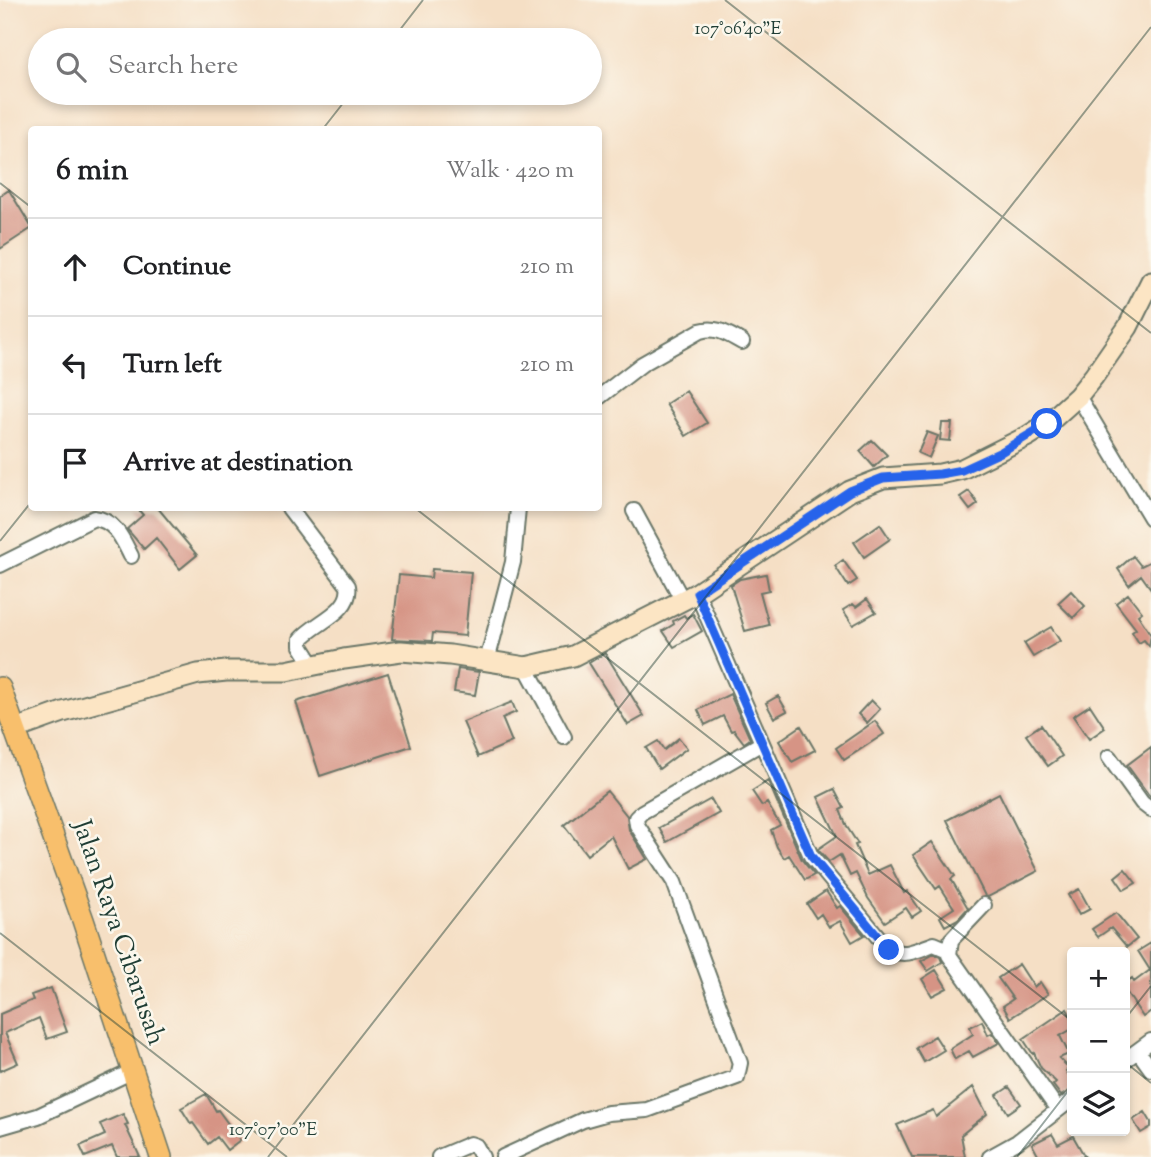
<!DOCTYPE html>
<html lang="en">
<head>
<meta charset="utf-8">
<style>
  :root { --surface:#fff; --page:#f6f6f6; --text:#202124; --muted:#757577; --line:#e0e0e0 }
  body { margin:0; font-family:"Sorts Mill Goudy",serif; background:var(--page); color:var(--text) }
  .controls { position:absolute; right:21px; bottom:21px; display:grid; overflow:hidden; border-radius:7px; box-shadow:0 4px 10px #0003 }
  .controls button { width:63px; height:63px; display:grid; place-items:center; padding:0; border:0; border-bottom:2px solid var(--line); background:var(--surface); color:var(--text); font:35px sans-serif }
  .stop { position:absolute; width:21px; height:21px; margin:-16px; border:5px solid #2563eb; border-radius:50%; background:#fff }
  .stop.end { background:#2563eb; border-color:#fff; box-shadow:0 2px 7px #0008 }
  .list { margin:0; padding:0; list-style:none }
  h2 { display:flex; justify-content:space-between; align-items:center; height:91px; margin:0; padding:0 28px; font-size:30px }
  h2 small { font-size:23px; font-weight:400; color:var(--muted) }
  .list li { display:grid; grid-template-columns:46px 1fr auto; gap:21px; align-items:center; box-sizing:border-box; height:98px; padding:0 28px; border-top:2px solid var(--line) }
  .list b { display:block; font-size:26px; white-space:nowrap }
  .list em { font-size:23px; font-style:normal; color:var(--muted) }
  .icon { flex:none; width:38px; height:38px; fill:none; stroke:currentColor; stroke-width:2; stroke-linecap:round; stroke-linejoin:round }
  .map { position:relative; flex:none; width:1151px; height:1157px; overflow:hidden }
  .search { position:absolute; background:var(--surface); box-shadow:0 4px 10px #0003; left:28px; top:28px; width:574px; height:77px; display:flex; align-items:center; gap:18px; box-sizing:border-box; padding:0 24px; border-radius:38px; color:var(--muted); font-size:26px }
  .panel { position:absolute; background:var(--surface); box-shadow:0 4px 10px #0003; left:28px; top:126px; width:574px; height:385px; border-radius:7px }
  .map>svg:first-child { display:block }
  .building { fill:#d69485 }
  .lines { fill:none; stroke-linecap:round; stroke-linejoin:round }
  .street-casing { stroke:#6a7667; stroke-width:18 }
  .secondary-casing { stroke:#6a7667; stroke-width:23 }
  .primary-casing { stroke:#6a7667; stroke-width:24 }
  .street { stroke:#fff; stroke-width:14 }
  .secondary { stroke:#fce5c4; stroke-width:19 }
  .primary { stroke:#f8bf6c; stroke-width:21 }
  .route { stroke:#2563eb; stroke-width:9 }
  .ticks { fill:none; stroke:#1f3d34; stroke-width:2; stroke-opacity:0.45 }
  .labels { text-anchor:middle; dominant-baseline:central; stroke-width:5; stroke-linejoin:round; paint-order:stroke }
  .street-label { font-size:26px; fill:#1f3d34; stroke:#fbf7ec }
  .ticks-label { font-size:18px; text-anchor:middle; fill:#1f3d34; stroke:#fbf7ec; stroke-width:5; stroke-linejoin:round; paint-order:stroke }
</style>
</head>
<body>
<div class="map">
<svg width="1151" height="1157" viewBox="0 0 1151 1157">
  <rect width="100%" height="100%" fill="#fbf7ec"/>
  <filter id="ink" filterUnits="userSpaceOnUse"><feTurbulence type="fractalNoise" baseFrequency=".0143" numOctaves="2"/><feDisplacementMap in="SourceGraphic" scale="14" xChannelSelector="R" yChannelSelector="G"/><feConvolveMatrix kernelMatrix="1 2 1 2 8 2 1 2 1" color-interpolation-filters="sRGB"/></filter>
  <filter id="wash" filterUnits="userSpaceOnUse"><feTurbulence type="fractalNoise" baseFrequency=".00686" numOctaves="4" result="noise"/><feDisplacementMap in="SourceGraphic" scale="28" xChannelSelector="R" yChannelSelector="G"/><feGaussianBlur stdDeviation="1.57" result="paint"/><feColorMatrix in="noise" values="0 0 0 0 0 0 0 0 0 0 0 0 0 0 0 0 0 1.4 0 .05"/><feComposite in="paint" operator="in"/></filter>
  <g filter="url(#wash)">
    <rect width="100%" height="100%" fill="#f5dfc5"/>
    <g id="blocks">
      <path class="building" d="M9 190 32 228 0 249V196Z
        M686 391 707 423 686 436 666 404Z
        M942 423H952L950 441 940 440Z
        M927 432 938 436 929 458 918 453Z
        M872 440 887 455 874 467 860 451Z
        M969 491 978 504 970 510 960 497Z
        M137 508H158L197 555 180 569 156 538 144 549 127 529 143 515Z
        M880 524 890 539 864 557 854 542Z
        M1133 556 1141 566 1151 561V589L1141 575 1129 585 1118 569Z
        M843 560 857 580 848 586 835 566Z
        M432 569 471 572 465 636 433 633 432 641 392 639 399 575 431 578Z
        M766 574 769 590 760 592 769 625 745 631 731 585 740 579Z
        M1071 591 1085 606 1073 618 1058 603Z
        M1128 594 1142 612 1138 615 1151 635 1149 646 1144 640 1139 643 1132 632 1136 629 1116 603Z
        M867 599 876 612 853 625 843 610 853 604 856 607Z
        M693 614 702 631 674 647 663 631 674 624 673 621 684 615 686 618Z
        M1051 627 1060 641 1033 657 1024 643Z
        M605 653 644 716 628 725 589 663Z
        M458 669 479 672 475 695 454 692Z
        M388 673 411 746 320 776 296 702Z
        M730 694 750 739 744 743 734 730 731 731 723 716 705 725 698 710Z
        M778 696 787 711 774 718 766 703Z
        M871 700 880 709 867 723 858 714Z
        M512 702 516 712 502 718 512 742 478 757 463 722Z
        M1090 705 1105 728 1089 739 1073 716Z
        M875 721 884 734 844 760 836 748Z
        M1041 725 1062 756 1048 766 1026 735Z
        M801 726 815 750 792 762 779 741Z
        M679 738 687 748 659 769 646 748 658 741 664 750Z
        M1151 747V798L1127 765Z
        M768 781 802 860 814 875 805 880 789 855 784 858 777 847 771 830 780 825 767 803 762 806 752 791Z
        M834 789 844 808 840 810 847 827 858 844 855 845 868 875 890 865 904 893 907 891 921 911 912 917 906 908 885 922 868 898 856 873 850 876 840 855 829 862 819 851 818 849 837 836 818 797Z
        M607 791 627 816 629 830 647 859 628 869 611 836 587 855 564 825Z
        M999 793 1038 871 988 897 985 896 947 820Z
        M711 799 719 813 667 842 659 828Z
        M932 842 955 876 951 879 968 908 958 919 945 926 940 917 954 908 940 886 936 889 913 855Z
        M1125 869 1136 883 1124 890 1115 877Z
        M1079 889 1090 909 1079 915 1068 895Z
        M826 891 837 908 840 906 864 935 852 942 840 921 829 927 821 914 816 918 807 904Z
        M1116 913 1137 939 1127 947 1111 928 1098 937 1092 929Z
        M1151 943V1011L1143 1017 1125 990V983L1132 978 1134 982 1150 970 1138 951Z
        M934 954 940 957 942 962 928 971 921 961Z
        M1019 964 1034 987 1040 982 1048 994 1010 1018 1003 1006 1013 999 998 978Z
        M936 970 947 988 932 996 922 979Z
        M51 988 67 1032 47 1039 39 1018 5 1033 18 1063 0 1071V1014L33 1000 31 995Z
        M1067 1009 1072 1018V1029L1060 1036 1069 1054 1059 1058 1069 1068 1066 1071 1072 1080V1089L1061 1096 1053 1085 1056 1082 1041 1068 1034 1053 1033 1054 1023 1039Z
        M982 1021 988 1035 992 1033 999 1043 973 1057 969 1051 955 1059 950 1049 973 1034 970 1027Z
        M935 1036 944 1050 924 1062 916 1048Z
        M973 1087 987 1114 961 1135 965 1157H912L897 1125 933 1110 936 1117Z
        M1009 1087 1021 1104 1008 1113 997 1095Z
        M206 1094 216 1111 218 1110 240 1140 227 1150 217 1137 208 1144 193 1123 191 1124 181 1108Z
        M1145 1112 1151 1122V1127L1141 1133 1133 1120Z
        M123 1114 128 1124 125 1125 140 1157H117L112 1146 85 1157 80 1146 105 1135 100 1124Z
        M1052 1134 1058 1144 1073 1136 1085 1157H1039L1032 1144Z"/>
    </g>
  </g>
  <g filter="url(#ink)">
    <use href="#blocks" fill-opacity="0" stroke="#6a7667" stroke-width="2"/>
    <g class="lines">
      <g class="street-casing">
        <path id="street" d="M1078 396 1151 518
          M598 398 642 364 700 331C717 326 727 334 742 342
          M289 508 348 586C353 611 314 623 301 639V646L313 665
          M634 511 683 601
          M0 565 94 518C115 520 123 540 131 556
          M697 593 811 856 889 950C907 957 917 950 934 944L948 950
          M487 661 513 562 518 508
          M526 667 564 737
          M1109 757 1142 803 1151 810
          M984 905 951 940 949 955 1058 1110
          M1138 1051 1151 1069
          M1125 1060 1151 1041
          M0 1127 38 1116 135 1070
          M439 1157 470 1144 476 1146 482 1157
          M503 1157 583 1120 608 1113 647 1110 737 1077 740 1063 674 882 637 825 636 818 642 812 762 743
          M990 1157 1017 1142 1072 1099"/>
      </g>
      <g class="secondary-casing">
        <path id="secondary" d="M16 729 63 712 198 674 226 671H286L344 659 401 651 450 655 526 667 573 656 697 593 850 491 883 478 940 474 962 469 1028 436 1047 424 1078 396 1094 376 1128 327 1151 281"/>
      </g>
      <g class="primary-casing">
        <path id="primary" d="M0 688 83 920 161 1157"/>
      </g>
      <use href="#street" class="street"/>
      <use href="#secondary" class="secondary"/>
      <use href="#primary" class="primary"/>
    </g>
  </g>
  <g class="lines" filter="url(#ink)">
    <path class="route" d="M889 950 811 856 697 593 850 491 883 478 940 474 962 470 1001 452 1047 424"/>
  </g>
  <path class="ticks" d="M725 0 1151 333M392 40 423 0M322 130 351 93M0 183 32 208M415 508 1072 1021M0 541 32 501M0 933 287 1157M1125 1019 1151 986M1125 1062 1151 1083M268 1157 1151 27M1017 1157 1072 1086"/>
  <g class="labels">
    <g class="street-label">
      <text transform="translate(118 933) rotate(71)">Jalan Raya Cibarusah</text>
    </g>
  </g>
  <g class="ticks-label">
    <text x="738" y="34">107°06'40"E</text>
    <text x="273" y="1135">107°07'00"E</text>
  </g>
</svg>
<div class="controls">
<button>+</button>
<button>−</button>
<button><svg class="icon" aria-label="layers" viewBox="0 0 24 24"><path d="M12 4l9 5-9 5-9-5zM3 14l9 5 9-5"/></svg></button>
</div>
<div class="stop" style="left:1047px;top:424px"></div>
<div class="stop end" style="left:889px;top:950px"></div>
<div class="search"><svg class="icon" aria-label="search" viewBox="0 0 24 24"><circle cx="10" cy="10" r="6"/><path d="M15 15l6 6"/></svg>Search here</div>
<section class="panel">
<h2>6 min<small>Walk · 420 m</small></h2>
<ul class="list">
<li><svg class="icon" aria-label="ahead" viewBox="0 0 24 24"><path d="M12 20V5M6 11l6-6 6 6"/></svg><div><b>Continue</b></div><em>210 m</em></li>
<li><svg class="icon" aria-label="left" viewBox="0 0 24 24"><path d="M17 20v-9H6M10 6l-5 5 5 5"/></svg><div><b>Turn left</b></div><em>210 m</em></li>
<li><svg class="icon" aria-label="arrive" viewBox="0 0 24 24"><path d="M6 21V4h12l-3 4 3 4H6"/></svg><div><b>Arrive at destination</b></div></li>
</ul>
</section>
</div>
</body>
</html>
